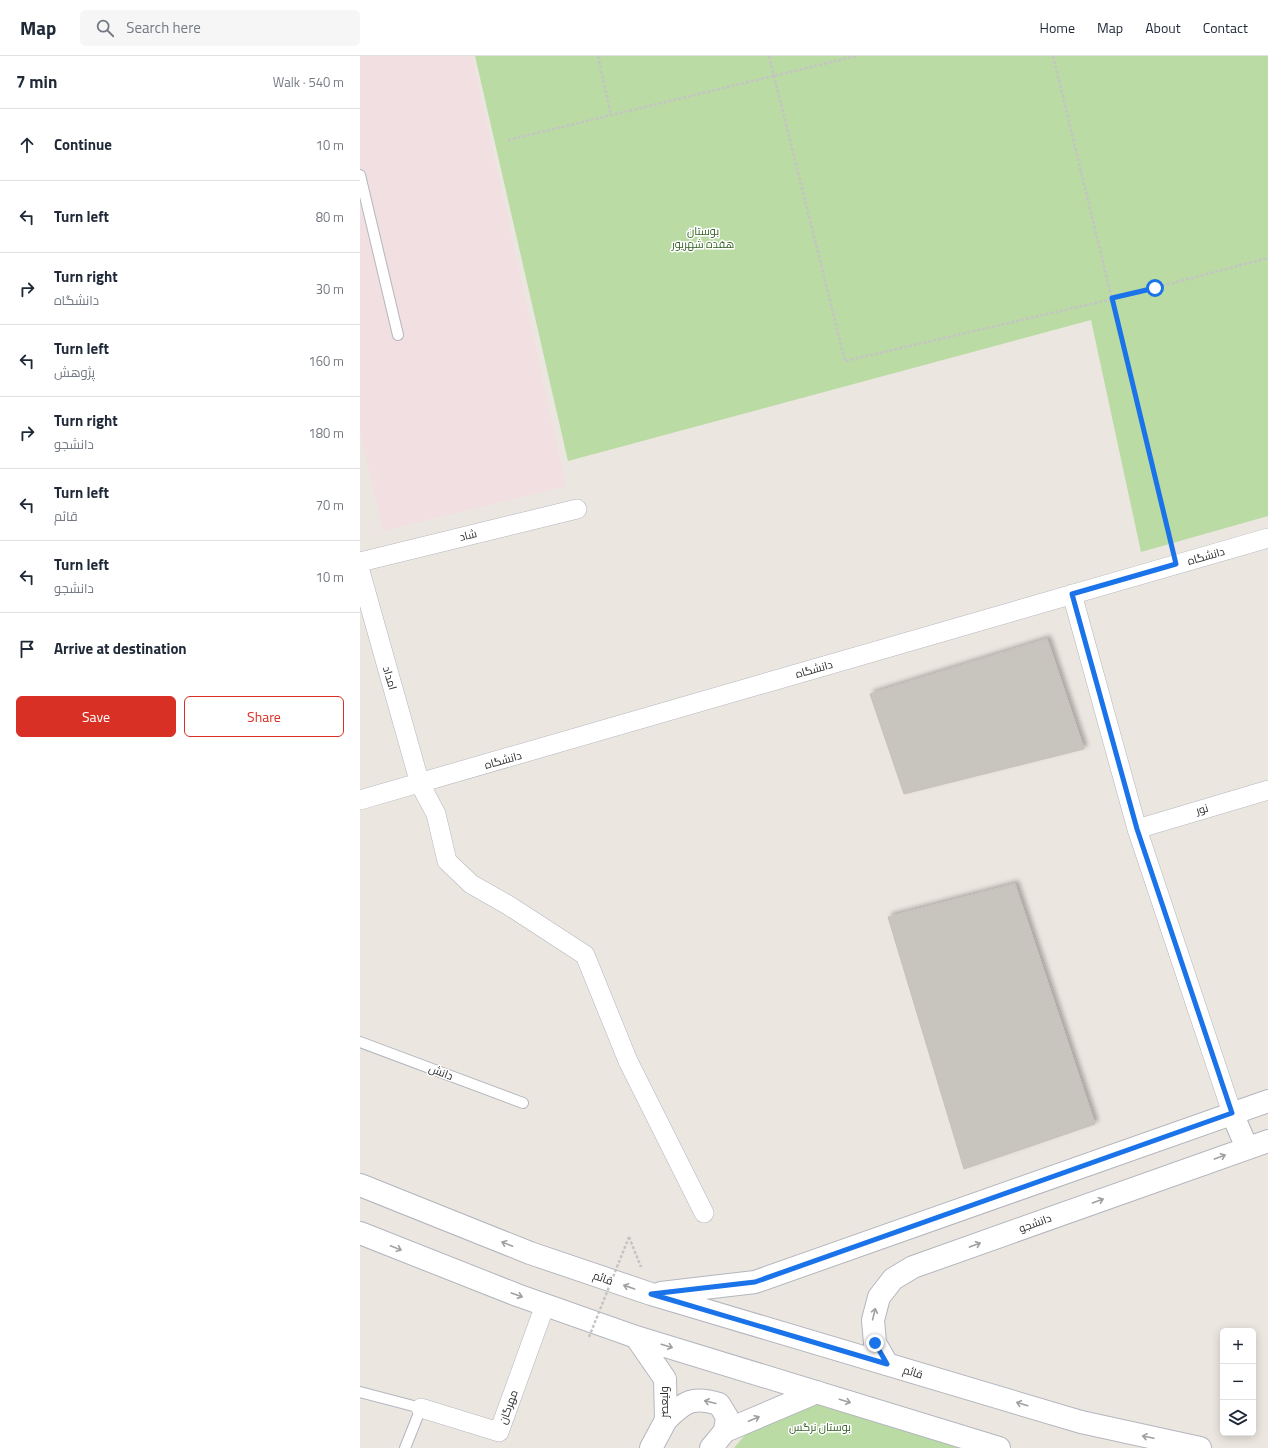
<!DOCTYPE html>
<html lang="en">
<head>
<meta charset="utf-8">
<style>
  :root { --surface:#fff; --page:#f6f6f7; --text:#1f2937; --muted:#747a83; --line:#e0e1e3; --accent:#d93025 }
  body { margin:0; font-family:"Titillium Web",Cairo,sans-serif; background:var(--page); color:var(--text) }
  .controls { position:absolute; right:12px; bottom:12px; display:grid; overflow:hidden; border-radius:6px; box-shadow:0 2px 10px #0003 }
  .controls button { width:36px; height:36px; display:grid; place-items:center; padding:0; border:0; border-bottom:1px solid var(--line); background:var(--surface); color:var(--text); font:20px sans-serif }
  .stop { position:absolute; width:12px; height:12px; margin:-9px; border:3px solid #1a73e8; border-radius:50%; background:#fff }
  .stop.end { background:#1a73e8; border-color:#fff; box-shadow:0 1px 4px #0008 }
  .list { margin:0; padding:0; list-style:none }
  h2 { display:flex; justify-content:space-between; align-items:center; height:52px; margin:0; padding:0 16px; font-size:17px }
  h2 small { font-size:13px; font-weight:400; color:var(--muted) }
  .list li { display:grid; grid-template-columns:26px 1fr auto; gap:12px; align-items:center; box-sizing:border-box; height:72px; padding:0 16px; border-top:1px solid var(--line) }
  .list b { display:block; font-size:15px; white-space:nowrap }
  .list p { margin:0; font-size:13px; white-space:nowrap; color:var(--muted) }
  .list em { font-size:13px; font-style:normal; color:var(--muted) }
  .actions { display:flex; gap:8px; padding:12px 16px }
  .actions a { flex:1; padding:9px 0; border:1px solid var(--accent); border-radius:6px; text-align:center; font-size:14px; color:var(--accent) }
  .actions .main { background:var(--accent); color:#fff }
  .icon { flex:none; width:22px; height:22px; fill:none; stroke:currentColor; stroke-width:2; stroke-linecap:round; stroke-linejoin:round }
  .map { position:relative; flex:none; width:908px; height:1392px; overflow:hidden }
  header { display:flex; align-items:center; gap:24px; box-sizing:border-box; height:56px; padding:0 20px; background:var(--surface); border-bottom:1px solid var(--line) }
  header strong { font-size:19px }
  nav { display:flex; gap:22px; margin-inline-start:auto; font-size:14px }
  .search { width:280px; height:36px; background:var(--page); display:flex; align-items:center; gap:10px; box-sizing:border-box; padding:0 14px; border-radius:6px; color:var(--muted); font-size:15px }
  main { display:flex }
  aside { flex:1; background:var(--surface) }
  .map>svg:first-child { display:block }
  .medical { fill:#f1dfe1 }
  .green { fill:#badba3 }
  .building { fill:#c8c4be; stroke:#c7c1ba; filter:url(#shadow) }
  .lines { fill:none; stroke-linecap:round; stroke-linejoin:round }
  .lane-casing { stroke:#b3b6be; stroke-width:12 }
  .street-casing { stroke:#b3b6be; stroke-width:20 }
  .secondary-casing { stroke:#b3b6be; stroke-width:24 }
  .path { stroke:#c4c4c4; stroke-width:2.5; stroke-dasharray:3 2; stroke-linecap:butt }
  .lane { stroke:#fff; stroke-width:10 }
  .street { stroke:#fff; stroke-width:19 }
  .secondary { stroke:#fff; stroke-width:22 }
  .path-bridge { stroke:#c4c4c4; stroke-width:2.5; stroke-dasharray:3 2; stroke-linecap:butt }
  .oneway { stroke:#a0a0a0 }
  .route { stroke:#1a73e8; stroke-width:5 }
  .labels { text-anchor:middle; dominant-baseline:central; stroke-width:3; stroke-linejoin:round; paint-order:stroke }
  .park-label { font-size:11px; fill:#356124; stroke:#fff }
  .street-label { font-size:11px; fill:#2c2c2c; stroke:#fff }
</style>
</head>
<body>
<header>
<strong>Map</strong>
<div class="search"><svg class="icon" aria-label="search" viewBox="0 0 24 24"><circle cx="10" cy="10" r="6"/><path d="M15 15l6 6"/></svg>Search here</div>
<nav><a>Home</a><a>Map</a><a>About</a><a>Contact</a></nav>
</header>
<main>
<aside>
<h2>7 min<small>Walk · 540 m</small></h2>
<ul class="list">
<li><svg class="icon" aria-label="ahead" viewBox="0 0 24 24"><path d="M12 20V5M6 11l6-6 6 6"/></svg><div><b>Continue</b></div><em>10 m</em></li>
<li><svg class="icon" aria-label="left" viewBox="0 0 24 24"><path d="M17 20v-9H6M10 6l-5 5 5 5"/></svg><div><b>Turn left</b></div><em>80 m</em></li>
<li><svg class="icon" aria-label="right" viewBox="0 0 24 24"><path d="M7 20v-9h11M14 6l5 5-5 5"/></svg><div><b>Turn right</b><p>دانشگاه</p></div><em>30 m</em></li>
<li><svg class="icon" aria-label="left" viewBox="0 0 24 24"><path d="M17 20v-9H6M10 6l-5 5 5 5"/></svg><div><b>Turn left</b><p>پژوهش</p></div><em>160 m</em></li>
<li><svg class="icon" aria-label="right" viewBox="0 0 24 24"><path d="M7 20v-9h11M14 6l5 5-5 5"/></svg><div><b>Turn right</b><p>دانشجو</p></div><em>180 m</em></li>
<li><svg class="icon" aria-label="left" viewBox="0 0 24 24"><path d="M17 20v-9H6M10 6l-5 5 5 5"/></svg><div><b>Turn left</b><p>قائم</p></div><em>70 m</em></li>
<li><svg class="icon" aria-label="left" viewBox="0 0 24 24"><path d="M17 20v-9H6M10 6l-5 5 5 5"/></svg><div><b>Turn left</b><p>دانشجو</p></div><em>10 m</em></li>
<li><svg class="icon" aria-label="arrive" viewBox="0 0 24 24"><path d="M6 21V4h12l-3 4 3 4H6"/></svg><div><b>Arrive at destination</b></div></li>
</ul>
<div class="actions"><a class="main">Save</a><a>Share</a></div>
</aside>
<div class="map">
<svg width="908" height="1392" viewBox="0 0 908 1392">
  <defs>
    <filter id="shadow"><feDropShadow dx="3.5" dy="-3.5" stdDeviation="2" flood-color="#0004"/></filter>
  </defs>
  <rect width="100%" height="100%" fill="#ece6e0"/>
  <path class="medical" d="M0 0H112L206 430 23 475 0 375Z"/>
  <path class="green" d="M115 0H908V460L781 496 731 264 208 405Z
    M453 1348 489 1351 619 1392H374L395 1367Z"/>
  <path class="building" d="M687 583 724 693 544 738 510 638Z
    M655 828 735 1068 604 1113 528 861Z"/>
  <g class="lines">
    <g class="lane-casing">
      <path id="lane" d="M0 119 38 279
        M0 986 163 1047
        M0 1336 61 1352 45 1392"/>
    </g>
    <g class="street-casing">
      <path id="street" d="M0 506 217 453
        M0 515 60 728 76 758 87 805 111 828 148 849 225 899 268 1005 344 1157
        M712 538 777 773 872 1057
        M0 744 908 482
        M777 773 908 734
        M61 1352 139 1376 185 1249"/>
    </g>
    <g class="secondary-casing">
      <path id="secondary" d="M872 1057 887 1092
        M0 1129 170 1197 291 1238 721 1366 840 1392
        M0 1177 157 1239 276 1281 639 1392
        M301 1237 395 1226 908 1045
        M276 1281 305 1323 306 1364 291 1392
        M527 1308 515 1287 513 1264 519 1241 533 1223 553 1211 908 1085
        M306 1364C325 1345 333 1340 359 1348L367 1361 365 1375
        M351 1392 365 1375 457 1336"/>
    </g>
    <path class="path" d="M238 0 251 59
      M409 0 485 305 752 243 908 202
      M693 0 811 487
      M148 84 496 0
      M269 1181 281 1211"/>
    <use href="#lane" class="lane"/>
    <use href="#street" class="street"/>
    <use href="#secondary" class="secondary"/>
    <path class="path-bridge" d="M229 1281 269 1181"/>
  </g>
  <defs><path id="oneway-shaft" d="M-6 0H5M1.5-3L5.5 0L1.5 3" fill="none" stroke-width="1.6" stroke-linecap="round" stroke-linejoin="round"/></defs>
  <g class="oneway">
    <use href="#oneway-shaft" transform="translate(860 1101) rotate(-20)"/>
    <use href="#oneway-shaft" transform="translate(738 1145) rotate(-20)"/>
    <use href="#oneway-shaft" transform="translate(147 1188) rotate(-158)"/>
    <use href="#oneway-shaft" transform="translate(615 1189) rotate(-20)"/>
    <use href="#oneway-shaft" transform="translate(36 1192) rotate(22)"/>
    <use href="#oneway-shaft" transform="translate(269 1231) rotate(-161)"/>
    <use href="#oneway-shaft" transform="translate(157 1239) rotate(20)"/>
    <use href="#oneway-shaft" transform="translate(514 1258) rotate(-76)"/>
    <use href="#oneway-shaft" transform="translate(307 1290) rotate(17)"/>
    <use href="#oneway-shaft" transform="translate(485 1345) rotate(17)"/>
    <use href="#oneway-shaft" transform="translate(350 1346) rotate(-166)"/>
    <use href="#oneway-shaft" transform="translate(662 1348) rotate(-163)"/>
    <use href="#oneway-shaft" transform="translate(394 1363) rotate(-23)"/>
    <use href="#oneway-shaft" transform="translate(788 1381) rotate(-168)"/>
  </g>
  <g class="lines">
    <path class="route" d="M515 1287 527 1308 291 1238 395 1226 872 1057 777 773 712 538 816 508 752 242 795 232"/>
  </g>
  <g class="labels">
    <g class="park-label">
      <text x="343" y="175">بوستان<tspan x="343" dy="13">هفده شهریور</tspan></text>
      <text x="460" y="1371">بوستان نرگس</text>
    </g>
    <g class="street-label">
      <text transform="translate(108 479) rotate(-14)">شاد</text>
      <text transform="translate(846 500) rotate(-16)">دانشگاه</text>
      <text transform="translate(454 613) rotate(-16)">دانشگاه</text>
      <text transform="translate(30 622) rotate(74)">امداد</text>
      <text transform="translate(143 704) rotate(-16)">دانشگاه</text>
      <text transform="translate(842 753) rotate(-17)">نور</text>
      <text transform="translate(81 1016) rotate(21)">دانش</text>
      <text transform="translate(675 1167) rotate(-20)">دانشجو</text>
      <text transform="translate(243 1222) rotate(19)">قائم</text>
      <text transform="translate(553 1316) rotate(17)">قائم</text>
      <text transform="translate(304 1346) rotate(-90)">ولیعصر</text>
      <text transform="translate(148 1351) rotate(-70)">مهرگان</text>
    </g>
  </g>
</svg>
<div class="controls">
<button>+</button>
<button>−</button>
<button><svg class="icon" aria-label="layers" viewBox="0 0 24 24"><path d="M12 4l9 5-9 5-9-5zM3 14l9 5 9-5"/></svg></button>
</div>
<div class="stop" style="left:795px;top:232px"></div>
<div class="stop end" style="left:515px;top:1287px"></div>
</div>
</main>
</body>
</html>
